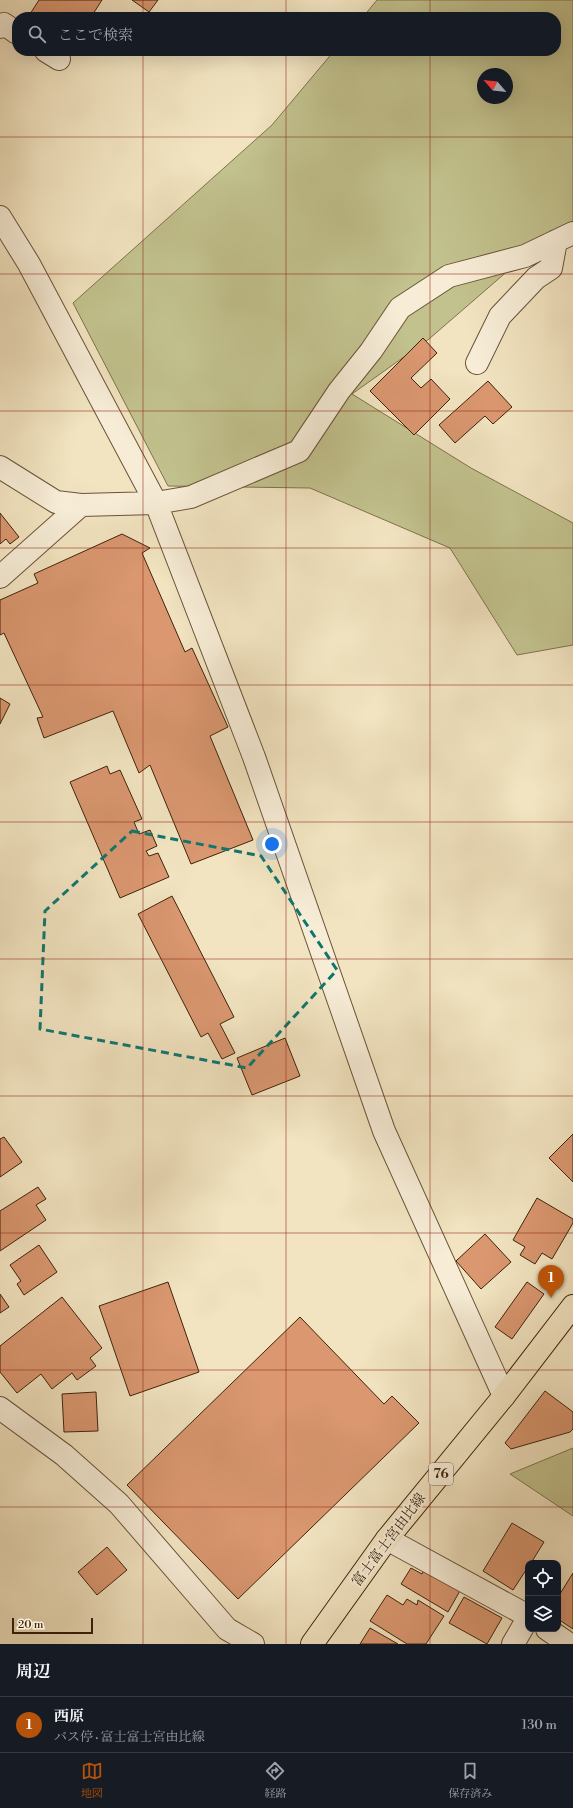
<!DOCTYPE html>
<html lang="ja">
<head>
<meta charset="utf-8">
<style>
  :root { --surface:#171b24; --page:#242831; --text:#f1f3f6; --muted:#9ea1a6; --line:#363941; --accent:#b45309 }
  body { margin:0; font-family:"Libre Bodoni","Noto Serif JP",serif; background:var(--page); color:var(--text) }
  .controls { position:absolute; right:12px; bottom:12px; display:grid; overflow:hidden; border-radius:8px; box-shadow:0 4px 16px #0002 }
  .controls button { width:36px; height:36px; display:grid; place-items:center; padding:0; border:0; border-bottom:1px solid var(--line); background:var(--surface); color:var(--text); font:20px sans-serif }
  .compass { position:absolute; left:477px; top:68px; width:36px; height:36px; border-radius:50%; background:var(--surface); box-shadow:0 4px 16px #0002; rotate:298deg }
  .scale { position:absolute; left:12px; bottom:10px; width:81px; box-sizing:border-box; padding-left:4px; border:2px solid #3e230a; border-top:0; font-size:11px; line-height:14px; white-space:nowrap; color:#3e230a; -webkit-text-stroke:3px #f7edd7; paint-order:stroke }
  .you { position:absolute; left:272px; top:844px; width:14px; height:14px; margin:-10px; border:3px solid #fff; border-radius:50%; background:#1a73e8; box-shadow:0 0 0 6px #1a73e833 }
  .badge { display:grid; place-items:center; width:26px; height:26px; border-radius:50%; background:var(--accent); color:#fff; font-size:13px; font-weight:700 }
  .pin { position:absolute; translate:-50% -33px; filter:drop-shadow(0 1px 2px #0008) }
  .pin::after { content:''; position:absolute; top:21px; width:14px; height:12px; background:inherit; clip-path:polygon(0 0,100% 0,50% 100%) }
  .list { margin:0; padding:0; list-style:none }
  h2 { display:flex; justify-content:space-between; align-items:center; height:52px; margin:0; padding:0 16px; font-size:17px }
  h2 small { font-size:13px; font-weight:400; color:var(--muted) }
  .list li { display:grid; grid-template-columns:26px 1fr auto; gap:12px; align-items:center; box-sizing:border-box; height:56px; padding:0 16px; border-top:1px solid var(--line) }
  .list b { display:block; font-size:15px; white-space:nowrap }
  .list p { margin:0; font-size:13px; white-space:nowrap; color:var(--muted) }
  .list em { font-size:13px; font-style:normal; color:var(--muted) }
  .icon { flex:none; width:22px; height:22px; fill:none; stroke:currentColor; stroke-width:2; stroke-linecap:round; stroke-linejoin:round }
  .map { position:relative; flex:none; width:573px; height:1644px; overflow:hidden }
  .search { position:absolute; background:var(--surface); box-shadow:0 4px 16px #0002; left:12px; right:12px; top:12px; height:44px; display:flex; align-items:center; gap:10px; box-sizing:border-box; padding:0 14px; border-radius:16px; color:var(--muted); font-size:15px }
  .sheet { height:108px; background:var(--surface) }
  nav { display:flex; justify-content:space-around; align-items:center; box-sizing:border-box; height:56px; border-top:1px solid var(--line); background:var(--surface); font-size:11px; color:var(--muted) }
  nav a { display:grid; justify-items:center; gap:2px }
  nav .on { color:var(--accent) }
  .map>svg:first-child { display:block }
  .green { fill:#c2c28e; stroke:#80724c; fill-rule:evenodd }
  .building { fill:#da9770; stroke:#3e230a }
  .lines { fill:none; stroke-linecap:round; stroke-linejoin:round }
  .minor-casing { stroke:#6b5338; stroke-width:24 }
  .primary-casing { stroke:#3e230a; stroke-width:24 }
  .minor { stroke:#f7edd7; stroke-width:22 }
  .primary { stroke:#f2e4c1; stroke-width:22 }
  .marked { fill:none; stroke:#0f766e; stroke-width:3; stroke-dasharray:8 5; stroke-linejoin:round }
  .grid { fill:none; stroke:#8f2418; stroke-width:1; stroke-opacity:0.55 }
  .labels { text-anchor:middle; dominant-baseline:central; stroke-width:4; stroke-linejoin:round; paint-order:stroke }
  .shield { fill:#f7edd7; stroke:#766048; stroke-width:1 }
  .shield-label { font-size:13px; font-weight:bold; fill:#3e230a }
  .street-label { font-size:14px; fill:#3e230a; stroke:#f7edd7 }
</style>
</head>
<body>
<div class="map">
<svg width="573" height="1644" viewBox="0 0 573 1644">
  <rect width="100%" height="100%" fill="#f2e4c1"/>
  <filter id="stains"><feTurbulence type="fractalNoise" baseFrequency=".005" numOctaves="4"/><feColorMatrix values="0 0 0 0 .2 0 0 0 0 .09 0 0 0 0 .02 0 0 0 .5 -.17"/></filter>
  <radialGradient id="worn" r=".72"><stop offset=".6" stop-color="#630" stop-opacity="0"/><stop offset="1" stop-color="#630" stop-opacity=".3"/></radialGradient>
  <path class="green" d="M377 0H573V236L525 256 429 339 352 394 471 468 573 523V645L517 655 450 548 310 488 168 486 73 303 272 125 334 51H556V17H363ZM483 74H507V98H483Z
    M573 1448V1516L510 1474Z"/>
  <path class="building" d="M39 0H102L91 17H34L30 14Z
    M132 0H158L149 12Z
    M423 338 437 353 411 378 421 388 431 379 450 399 414 435 370 391Z
    M488 381 512 407 493 424 485 416 455 443 439 425Z
    M0 513 19 537 10 544 6 539 0 544Z
    M122 534 150 548 142 553 185 652 192 648 228 727 210 736 253 840 191 864 150 765 139 773 113 711 44 738 37 718 43 717 4 633 0 635V600L38 583 34 574Z
    M0 698 10 704 0 724Z
    M107 766 110 774 120 770 142 819 134 822 139 834 150 830 157 846 146 851 149 856 158 853 169 877 120 898 70 782Z
    M172 896 234 1017 220 1024 235 1053 222 1059 208 1033 201 1037 138 914Z
    M285 1038 300 1076 252 1095 237 1058Z
    M573 1134V1182L549 1158Z
    M4 1137 22 1162 0 1177V1139Z
    M38 1187 46 1199 36 1205 46 1220 0 1251V1211Z
    M537 1198 573 1219V1223L552 1259 542 1253 535 1264 520 1255 525 1247 513 1240Z
    M485 1234 511 1262 481 1289 456 1261Z
    M39 1245 57 1272 24 1295 17 1284 21 1281 10 1265Z
    M168 1282 199 1372 130 1396 99 1306Z
    M527 1282 544 1294 512 1339 495 1327Z
    M0 1294 9 1307 0 1313Z
    M62 1297 102 1348 90 1358 96 1366 77 1380 72 1373 52 1389 41 1374 17 1393 0 1372V1346Z
    M300 1317 384 1404 392 1396 419 1423 238 1599 127 1485Z
    M545 1391 573 1412V1429L570 1432 511 1449 505 1443Z
    M96 1392 98 1431 64 1432 62 1394Z
    M512 1523 544 1542 531 1563H528V1567L513 1590 483 1571Z
    M107 1547 127 1570 97 1595 78 1572Z
    M411 1568 422 1574 425 1568 461 1589 448 1612 401 1584Z
    M573 1573V1629L558 1619V1597Z
    M387 1595 403 1605 407 1599 417 1605 418 1600 444 1616 426 1644H407L370 1621Z
    M464 1597 502 1618 487 1644 449 1623Z
    M370 1628 398 1644H360Z"/>
  <g class="lines">
    <g class="minor-casing">
      <path id="minor" d="M0 27 4 24 17 33
        M46 51 59 59
        M0 217 29 264 156 503 254 757 384 1131 504 1396
        M477 363 500 316 536 278 551 268 556 241
        M0 467 56 502 81 505 156 503 191 497 299 451 339 391 371 351 400 308 449 276 525 256 573 233
        M0 577 81 505
        M0 1408 64 1455 119 1504 227 1629 253 1644
        M387 1539 528 1616
        M547 1629 569 1644
        M513 1644 528 1618"/>
    </g>
    <g class="primary-casing">
      <path id="primary" d="M312 1644 387 1539 504 1396 573 1306"/>
    </g>
    <use href="#minor" class="minor"/>
    <use href="#primary" class="primary"/>
  </g>
  <path class="marked" d="M132 831 261 856 337 970 247 1068 40 1029 45 911Z"/>
  <path class="grid" d="M143 0V17M286 0V17M430 0V17M143 51V1644M286 51V1644M430 51V1644M0 137H573M0 274H573M0 411H573M0 548H573M0 685H573M0 822H573M0 959H573M0 1096H573M0 1233H573M0 1370H573M0 1507H573"/>
  <g class="labels">
    <rect class="shield" x="429" y="1463" width="24" height="22" rx="3"/>
    <g class="shield-label">
      <text x="441" y="1474">76</text>
    </g>
    <g class="street-label">
      <text transform="translate(389 1540) rotate(-53)">富士富士宮由比線</text>
    </g>
  </g>
  <rect width="100%" height="100%" filter="url(#stains)"/>
  <rect width="100%" height="100%" fill="url(#worn)"/>
</svg>
<div class="controls">
<button><svg class="icon" aria-label="locate" viewBox="0 0 24 24"><circle cx="12" cy="12" r="6"/><path d="M12 2v4M12 18v4M2 12h4M18 12h4"/></svg></button>
<button><svg class="icon" aria-label="layers" viewBox="0 0 24 24"><path d="M12 4l9 5-9 5-9-5zM3 14l9 5 9-5"/></svg></button>
</div>
<svg class="compass" viewBox="-18 -18 36 36"><path d="M0-13l5 13h-10z" fill="#e53935"/><path d="M0 13l5-13h-10z" fill="#9ea1a6"/></svg>
<div class="scale">20 m</div>
<div class="you"></div>
<div class="pin badge" style="left:551px;top:1298px">1</div>
<div class="search"><svg class="icon" aria-label="search" viewBox="0 0 24 24"><circle cx="10" cy="10" r="6"/><path d="M15 15l6 6"/></svg>ここで検索</div>
</div>
<section class="sheet">
<h2>周辺<small></small></h2>
<ul class="list">
<li><span class="badge">1</span><div><b>西原</b><p>バス停 · 富士富士宮由比線</p></div><em>130 m</em></li>
</ul>
</section>
<nav>
<a class="on"><svg class="icon" aria-label="map" viewBox="0 0 24 24"><path d="M3 6l6-2 6 2 6-2v14l-6 2-6-2-6 2zM9 4v14M15 6v14"/></svg>地図</a>
<a><svg class="icon" aria-label="directions" viewBox="0 0 24 24"><path d="M12 3l9 9-9 9-9-9zM9 14v-3h6M13 9l2 2-2 2"/></svg>経路</a>
<a><svg class="icon" aria-label="saved" viewBox="0 0 24 24"><path d="M7 4h10v16l-5-4-5 4z"/></svg>保存済み</a>
</nav>
</body>
</html>
